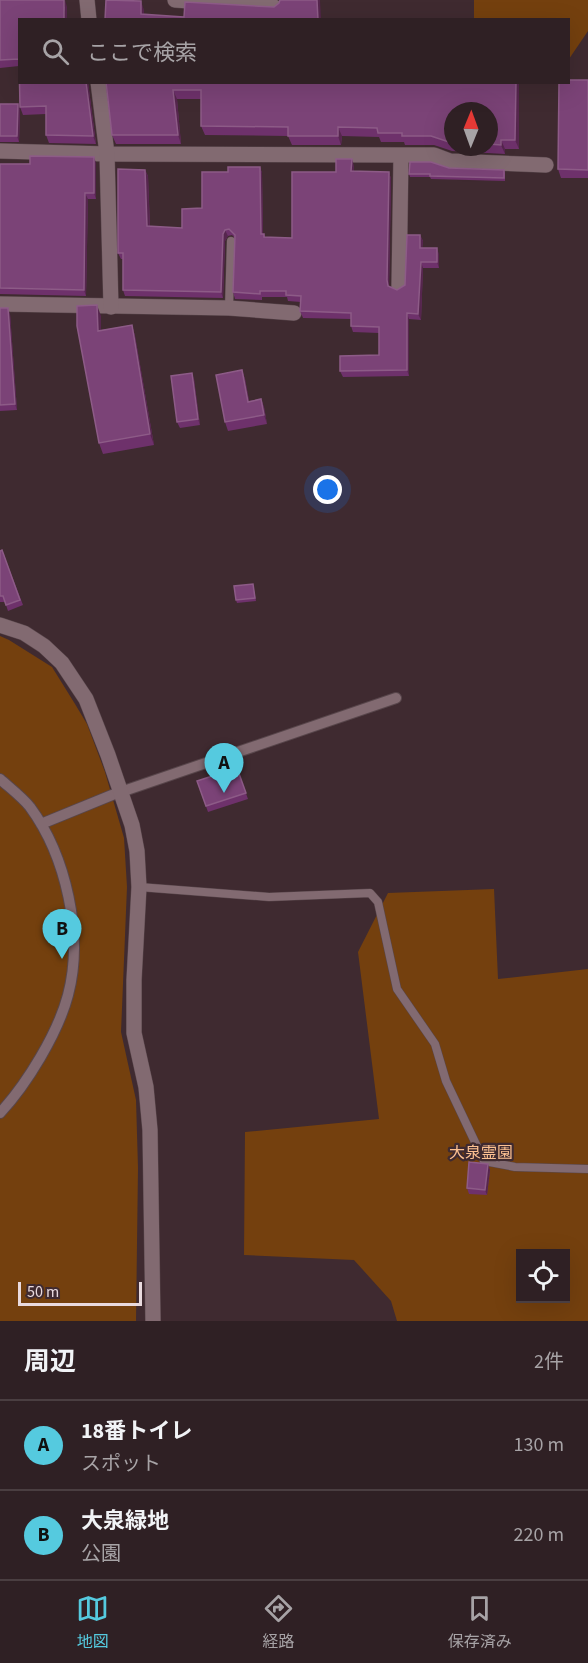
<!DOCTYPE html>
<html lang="ja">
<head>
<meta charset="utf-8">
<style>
  :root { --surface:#2f2024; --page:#37282c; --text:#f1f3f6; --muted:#a7a3a6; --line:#4a3e41; --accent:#55cadf }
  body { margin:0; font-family:"Source Sans 3","Noto Sans JP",sans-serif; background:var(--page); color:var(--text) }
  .controls { position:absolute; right:18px; bottom:18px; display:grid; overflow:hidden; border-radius:0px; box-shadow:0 6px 24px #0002 }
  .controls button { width:54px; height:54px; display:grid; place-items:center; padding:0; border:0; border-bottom:2px solid var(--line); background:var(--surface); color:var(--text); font:30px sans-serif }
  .compass { position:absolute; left:444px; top:102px; width:54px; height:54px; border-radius:50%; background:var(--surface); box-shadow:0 6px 24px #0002; rotate:1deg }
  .scale { position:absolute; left:18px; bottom:15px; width:124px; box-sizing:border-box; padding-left:6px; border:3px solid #e9dade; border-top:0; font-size:16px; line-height:21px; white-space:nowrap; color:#e9dade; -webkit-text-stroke:4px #3f2a30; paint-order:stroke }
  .you { position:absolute; left:328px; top:490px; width:21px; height:21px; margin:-15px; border:4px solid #fff; border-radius:50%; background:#1a73e8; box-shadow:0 0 0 9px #1a73e833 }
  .badge { display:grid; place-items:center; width:39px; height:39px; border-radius:50%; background:var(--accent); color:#111; font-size:20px; font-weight:700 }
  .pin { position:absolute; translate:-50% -50px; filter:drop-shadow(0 2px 3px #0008) }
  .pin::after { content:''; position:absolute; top:32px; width:21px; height:18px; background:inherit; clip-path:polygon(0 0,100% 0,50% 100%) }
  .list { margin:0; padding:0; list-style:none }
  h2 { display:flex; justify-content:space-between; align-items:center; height:78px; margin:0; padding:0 24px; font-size:26px }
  h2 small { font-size:20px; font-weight:400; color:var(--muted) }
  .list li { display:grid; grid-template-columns:39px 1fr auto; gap:18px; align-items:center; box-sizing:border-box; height:90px; padding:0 24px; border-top:2px solid var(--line) }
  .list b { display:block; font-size:22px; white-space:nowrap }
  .list p { margin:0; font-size:20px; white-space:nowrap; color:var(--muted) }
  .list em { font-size:20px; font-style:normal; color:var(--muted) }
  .icon { flex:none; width:33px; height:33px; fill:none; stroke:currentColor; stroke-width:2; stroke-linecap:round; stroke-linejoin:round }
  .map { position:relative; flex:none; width:588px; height:1321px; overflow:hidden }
  .search { position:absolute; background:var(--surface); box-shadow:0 6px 24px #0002; left:18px; right:18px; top:18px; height:66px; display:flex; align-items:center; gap:15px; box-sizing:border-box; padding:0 21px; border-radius:0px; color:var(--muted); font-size:22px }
  .sheet { height:258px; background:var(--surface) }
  nav { display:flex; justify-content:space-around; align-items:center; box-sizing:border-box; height:84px; border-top:2px solid var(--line); background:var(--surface); font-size:16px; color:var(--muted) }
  nav a { display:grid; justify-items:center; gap:3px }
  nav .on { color:var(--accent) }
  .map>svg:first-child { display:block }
  .green { fill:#74400e; fill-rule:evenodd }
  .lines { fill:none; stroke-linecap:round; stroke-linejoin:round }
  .service-casing { stroke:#58464b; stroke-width:9 }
  .pedestrian-casing { stroke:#58464b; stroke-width:12 }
  .minor-casing { stroke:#58464b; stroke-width:16 }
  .tertiary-casing { stroke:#58464b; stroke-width:16 }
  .service { stroke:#826a71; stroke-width:8 }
  .pedestrian { stroke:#826a71; stroke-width:10 }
  .minor { stroke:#826a71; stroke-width:15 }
  .tertiary { stroke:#826a71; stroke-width:15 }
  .wall { fill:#6e316b; fill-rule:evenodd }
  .shaded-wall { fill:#56264e }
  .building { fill:#7b4377; stroke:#8d5b87; stroke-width:1.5 }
  .labels { text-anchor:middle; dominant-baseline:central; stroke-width:4.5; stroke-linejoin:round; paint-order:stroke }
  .park-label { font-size:16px; fill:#fcc091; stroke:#3f2a30 }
</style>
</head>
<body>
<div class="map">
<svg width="588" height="1321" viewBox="0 0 588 1321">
  <rect width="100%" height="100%" fill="#3f2a30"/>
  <path class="green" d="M474 0H588V31L569 59 568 20 474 19Z
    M0 636 9 640 52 667 75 704 87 724 105 772 124 838 127 887 121 1032 136 1100 138 1168 136 1321H0Z
    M494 889 498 979 588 969V1321H397L391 1301 354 1260 244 1255 245 1132 379 1119 358 952 388 893ZM520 1254H566V1298H520Z"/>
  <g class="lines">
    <g class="service-casing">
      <path id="service" d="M229 308 231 241
        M139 887 269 897 370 893 378 902 397 989 435 1044 446 1081 484 1161 515 1167 588 1169"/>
    </g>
    <g class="pedestrian-casing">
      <path id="pedestrian" d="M0 779C10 788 22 797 30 807 66 856 84 935 68 995 58 1033 27 1084 0 1113
        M41 824 112 795 396 698"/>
    </g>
    <g class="minor-casing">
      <path id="minor" d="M175 0 274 7
        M0 151 107 154 401 155 399 287
        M401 155H434L450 161 546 165
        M0 304 229 308 294 313
        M0 625 24 633 44 646 62 663 86 699 108 755 132 825 137 851 139 887 134 980V1033L146 1087 150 1130 153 1321"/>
    </g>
    <g class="tertiary-casing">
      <path id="tertiary" d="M87 0 89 20
        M98 82 107 154 111 307"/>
    </g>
    <use href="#service" class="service"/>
    <use href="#pedestrian" class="pedestrian"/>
    <use href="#minor" class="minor"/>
    <use href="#tertiary" class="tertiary"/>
  </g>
  <path class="wall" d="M0 0 67 7 20 82H88L96 144 49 143 46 135V114L23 115 20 107 19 66 0 68Z
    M588 80V178H561L558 169Z
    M106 82H519V149H505V154L452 151 434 145H405L404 142H381L379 137 342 136 341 145H292L288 136 205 135 201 126V99H177L181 144H116L112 135ZM453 111H489V147H453Z
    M0 104H18L20 110 19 142H0Z
    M96 163V199H88L86 296 0 294V164Z
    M354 166V172H389L391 179 389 286 397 290 405 285 420 235 423 241 422 248 439 254V268H423L421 320 409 319V376L343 377 340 371 379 355V333L353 332 351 326V319L303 318 300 311 301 302 288 301 287 297H262V300L235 299 233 292 235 238 232 235 228 236 225 241 223 298 125 296 123 290V259H121L118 253 145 170 148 176 150 226 182 228 202 208 228 172 260 167 262 173 263 234H264L265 237 292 238 336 172Z
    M449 168 504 170 505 173V181L431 179 430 177H410L409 174Z
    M0 308 10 314 17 410 0 411Z
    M101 316V330L132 325 135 336 154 445 103 454 99 443Z
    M242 370 245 379 249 401 261 399 264 407 267 424 228 431 225 422Z
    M194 379 200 425 180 428 177 422Z
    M2 550 23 605 8 611 5 602H0V551Z
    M253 584 256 601 237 603 236 600Z
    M237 768 248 799 208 812 197 781Z
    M490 1170 487 1195 469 1194 467 1188Z"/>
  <path class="shaded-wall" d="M65 0 67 7V20H64Z
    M317 0H320L321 20H318Z
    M141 1 144 10V20L141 14Z
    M86 82H88L96 144 93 136Z
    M516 82H519V149L515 140Z
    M173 90 177 99 181 144 178 135Z
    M18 104 20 110 19 142 17 136Z
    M338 127 342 136 341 145 338 136Z
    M501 140 505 149V154L501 145Z
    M94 157 96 163V199L94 193Z
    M352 159 354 166V178L351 171Z
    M260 167 262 173 263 241 261 234Z
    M145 170 148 176 150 232 147 226Z
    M389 172 391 179 389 287 387 280Z
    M85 193 88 199 86 296 84 290Z
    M225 230 228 236 225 241 223 298 221 292 223 234Z
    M420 235 423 241 422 254 420 248Z
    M437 248 439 254V268L437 262Z
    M421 262 423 268 421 320 418 314Z
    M97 305 101 316V342L98 331Z
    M8 308 10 314 17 410 15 404Z
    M407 313 409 319V376L407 370Z
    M132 325 135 336 154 445 150 434Z
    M242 370 245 379 251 410 248 402Z
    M192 373 194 379 200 425 198 419Z
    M261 399 264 407 267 424 264 415Z
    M488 1164 490 1170 487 1195 485 1190Z"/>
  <path class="building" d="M0 0H64V20H20V82H86L93 136 46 135V106L20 107 19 59 0 60Z
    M106 0 141 1V14L184 17 185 2 274 7 279 3 280 0H317L318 20H105Z
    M568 80H588V170L558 169 559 82H568Z
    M106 82H516L515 140H501V145L489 144V111H453V142H449L431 136H402V133H378L377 128 338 127V136H288V127L201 126V90H173L178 135H112Z
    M0 104H18L17 136H0Z
    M30 156 94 157V193H85L84 290 0 288V164H30Z
    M336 159H352L351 171 389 172 387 280 388 286 397 290 405 285 407 235H420V248H437V262H421L418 314 407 313V370L340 371V356L379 355V327L351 326V313L300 311 301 296 286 295V291H260V294L233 292 235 235 229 229 225 230 223 234 221 292 123 290V253H118V169L145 170 147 226 182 228V209L202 208V172H228V167H260L261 234H264V237L292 238V172H336Z
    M410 162H431L449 168 504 170V178L430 176V174H409Z
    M97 305 98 331 132 325 150 434 99 443 77 326V306Z
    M0 308H8L15 404 0 405Z
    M242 370 248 402 261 399 264 415 225 422 216 375Z
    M192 373 198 419 177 422 171 376Z
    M2 550 20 600 6 605 3 596H0V551Z
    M253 584 255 598 236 600 234 586Z
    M237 768 246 793 206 806 197 781Z
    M469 1162 488 1164 485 1190 467 1188Z"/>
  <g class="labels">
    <g class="park-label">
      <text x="481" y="1153">大泉霊園</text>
    </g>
  </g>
</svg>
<div class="controls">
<button><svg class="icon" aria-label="locate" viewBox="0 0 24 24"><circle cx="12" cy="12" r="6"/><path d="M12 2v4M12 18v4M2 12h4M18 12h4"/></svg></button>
</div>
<svg class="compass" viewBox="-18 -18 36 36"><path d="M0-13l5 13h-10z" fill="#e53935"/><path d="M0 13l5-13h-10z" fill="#a7a3a6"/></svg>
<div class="scale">50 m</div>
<div class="you"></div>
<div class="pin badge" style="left:224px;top:793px">A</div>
<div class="pin badge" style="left:62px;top:959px">B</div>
<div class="search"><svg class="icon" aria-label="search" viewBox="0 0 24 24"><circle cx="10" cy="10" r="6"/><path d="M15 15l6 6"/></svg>ここで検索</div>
</div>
<section class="sheet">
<h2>周辺<small>2件</small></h2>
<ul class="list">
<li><span class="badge">A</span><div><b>18番トイレ</b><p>スポット</p></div><em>130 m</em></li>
<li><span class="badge">B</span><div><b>大泉緑地</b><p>公園</p></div><em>220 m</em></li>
</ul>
</section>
<nav>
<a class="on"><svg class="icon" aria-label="map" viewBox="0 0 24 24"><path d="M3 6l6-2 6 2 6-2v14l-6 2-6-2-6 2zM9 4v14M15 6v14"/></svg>地図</a>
<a><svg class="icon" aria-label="directions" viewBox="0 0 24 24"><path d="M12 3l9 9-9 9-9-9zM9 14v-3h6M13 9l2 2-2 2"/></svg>経路</a>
<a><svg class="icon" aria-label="saved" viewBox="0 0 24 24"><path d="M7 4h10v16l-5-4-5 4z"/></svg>保存済み</a>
</nav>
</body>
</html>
